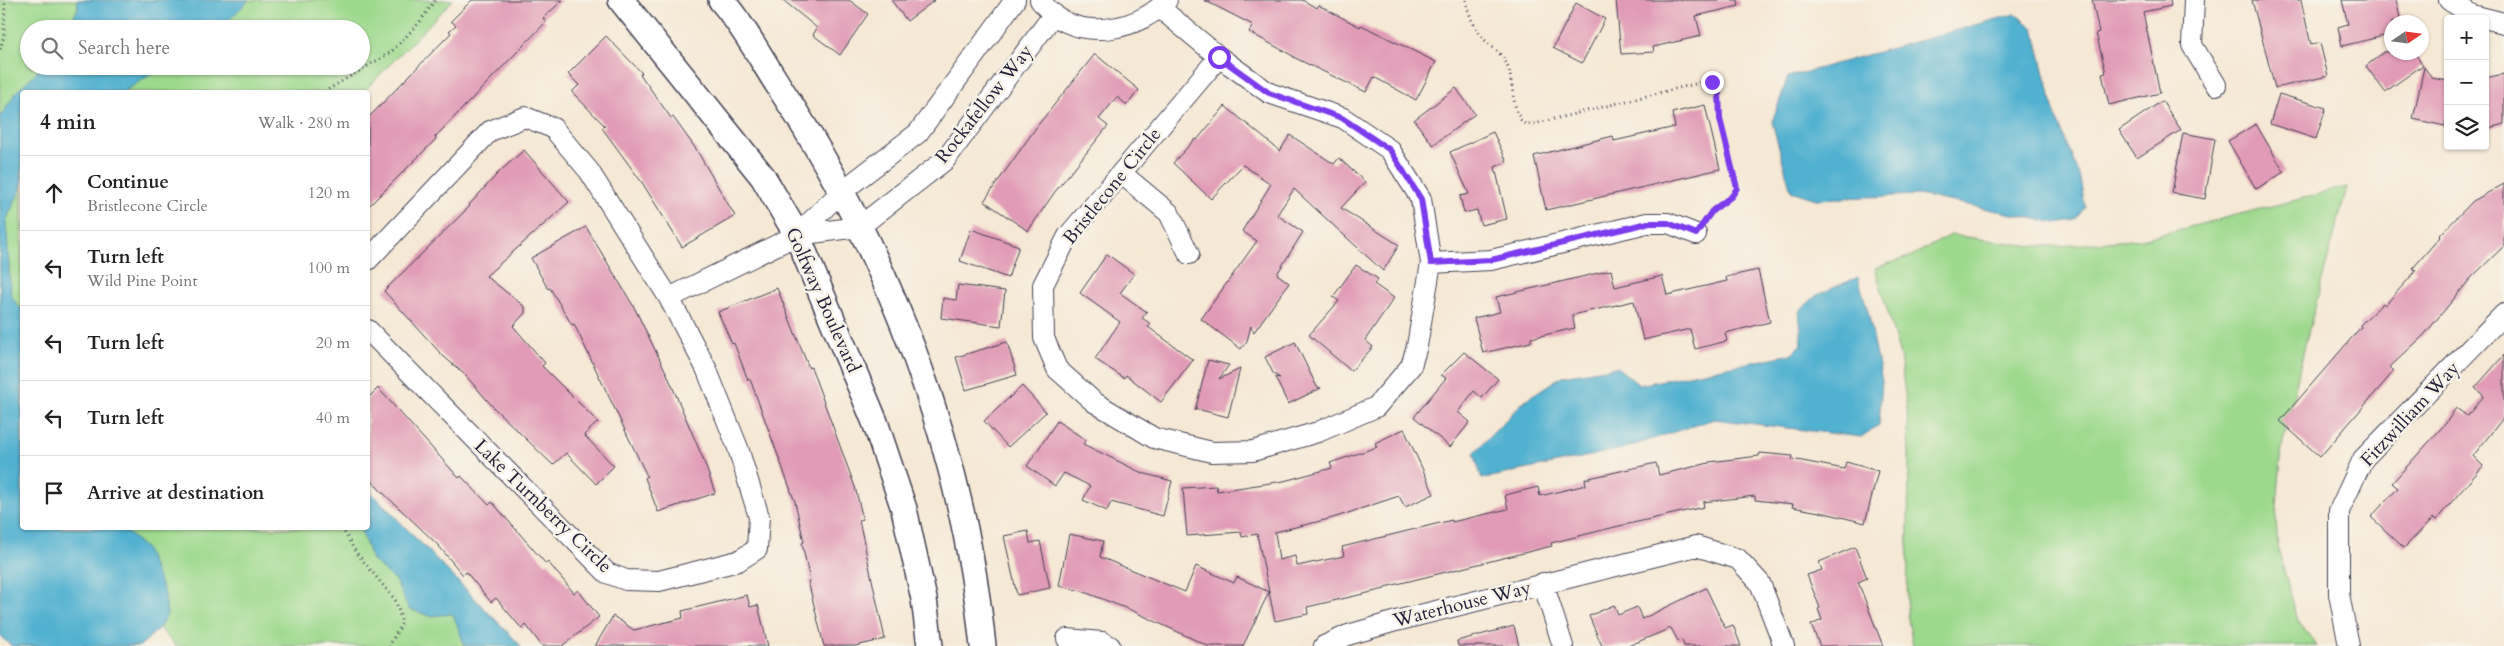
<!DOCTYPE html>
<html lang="en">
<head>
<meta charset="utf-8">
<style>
  :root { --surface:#fff; --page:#f2f2f2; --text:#222; --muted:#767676; --line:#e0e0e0 }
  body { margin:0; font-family:Cardo,serif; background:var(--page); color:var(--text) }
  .controls { position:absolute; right:15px; top:15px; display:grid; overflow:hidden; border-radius:5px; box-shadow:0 1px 4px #0004 }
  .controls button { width:45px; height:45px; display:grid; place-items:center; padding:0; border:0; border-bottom:1px solid var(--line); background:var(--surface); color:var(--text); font:25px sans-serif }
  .compass { position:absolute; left:2384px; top:15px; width:45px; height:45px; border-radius:50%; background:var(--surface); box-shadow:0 1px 4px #0004; rotate:77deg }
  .stop { position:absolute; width:15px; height:15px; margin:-11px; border:4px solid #7c3aed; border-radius:50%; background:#fff }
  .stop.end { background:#7c3aed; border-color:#fff; box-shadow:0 1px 5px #0008 }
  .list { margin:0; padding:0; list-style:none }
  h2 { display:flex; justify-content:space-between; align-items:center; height:65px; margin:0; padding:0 20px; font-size:21px }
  h2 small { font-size:16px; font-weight:400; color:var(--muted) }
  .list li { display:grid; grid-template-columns:32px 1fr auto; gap:15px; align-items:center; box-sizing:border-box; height:75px; padding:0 20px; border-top:1px solid var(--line) }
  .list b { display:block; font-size:19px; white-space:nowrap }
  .list p { margin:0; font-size:16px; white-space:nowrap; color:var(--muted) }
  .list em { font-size:16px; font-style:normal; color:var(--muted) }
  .icon { flex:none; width:28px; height:28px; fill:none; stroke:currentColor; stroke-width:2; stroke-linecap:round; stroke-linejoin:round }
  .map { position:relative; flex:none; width:2504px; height:646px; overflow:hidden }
  .search { position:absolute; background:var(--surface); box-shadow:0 1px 4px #0004; left:20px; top:20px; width:350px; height:55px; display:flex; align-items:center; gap:12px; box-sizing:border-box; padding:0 18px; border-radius:28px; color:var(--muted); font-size:19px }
  .panel { position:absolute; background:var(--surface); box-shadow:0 1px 4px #0004; left:20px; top:90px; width:350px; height:440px; border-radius:5px }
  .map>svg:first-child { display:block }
  .green { fill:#9dd98d; stroke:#607e64; fill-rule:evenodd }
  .water { fill:#51b1d0; stroke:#3a6a86 }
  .building { fill:#e19bb6 }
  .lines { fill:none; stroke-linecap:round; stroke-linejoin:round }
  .minor-casing { stroke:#424052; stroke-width:22 }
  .tertiary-casing { stroke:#424052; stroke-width:28 }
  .path { stroke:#424052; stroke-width:3; stroke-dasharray:1 4; stroke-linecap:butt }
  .minor { stroke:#fff; stroke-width:20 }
  .tertiary { stroke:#fff; stroke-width:25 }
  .route { stroke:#7c3aed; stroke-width:6 }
  .labels { text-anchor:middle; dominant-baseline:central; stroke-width:5; stroke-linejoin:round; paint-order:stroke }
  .street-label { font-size:19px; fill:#22223b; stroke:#f7f3e8 }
</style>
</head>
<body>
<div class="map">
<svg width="2504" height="646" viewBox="0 0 2504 646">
  <rect width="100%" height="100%" fill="#f7f3e8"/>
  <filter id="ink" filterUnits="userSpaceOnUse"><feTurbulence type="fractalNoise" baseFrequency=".02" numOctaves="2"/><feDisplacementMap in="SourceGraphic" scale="10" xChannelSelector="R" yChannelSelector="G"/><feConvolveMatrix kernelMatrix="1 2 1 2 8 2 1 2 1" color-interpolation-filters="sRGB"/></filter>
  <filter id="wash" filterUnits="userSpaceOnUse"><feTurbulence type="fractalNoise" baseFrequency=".0096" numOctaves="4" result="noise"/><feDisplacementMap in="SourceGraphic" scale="20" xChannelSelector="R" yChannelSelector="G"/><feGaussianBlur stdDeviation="1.12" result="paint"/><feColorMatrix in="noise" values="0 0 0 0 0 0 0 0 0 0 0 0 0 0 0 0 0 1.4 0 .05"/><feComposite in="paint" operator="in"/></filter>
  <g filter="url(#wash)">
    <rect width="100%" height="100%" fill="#f5e8d4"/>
    <path class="green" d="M0 0H453L363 92H22V528H368V489L521 646H176L159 628 140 646H12L0 636ZM29 29H361V66H29Z
      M2347 187 2306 341 2282 446 2276 519 2278 548 2298 621 2317 646H1913L1907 614 1909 453 1907 409 1900 356 1875 268 1909 257 1951 235 2032 246H2061L2142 239Z"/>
    <path class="water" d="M77 0H249L220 29H68L78 8Z
      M2015 14 2034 28 2054 111 2080 178 2085 207 2075 220 2056 223 1919 195 1816 199 1791 191 1772 122 1788 77Z
      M43 66H164L123 92H22V186L6 221 11 296 22 311V528H122L145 548 165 594 167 615 159 628 140 646H12L0 636V117L16 92Z
      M1858 277 1868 311 1882 381 1879 425 1861 437 1714 419 1622 449 1482 479 1474 453 1525 400 1562 376 1617 367 1639 385 1792 354 1802 344 1799 311 1817 295Z
      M368 489 521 646H465L453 614 430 616 409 609 395 580 372 560 360 528H368Z"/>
    <g id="blocks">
      <path class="building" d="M472 0H563L543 18 546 22 435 137 436 139 368 207V118L451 33 449 31 456 25 451 21Z
        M783 0H849L868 14 840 55 813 35 817 28Z
        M891 0H935L907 21Z
        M1204 0H1302L1317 8 1318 5 1360 27 1361 25 1436 62 1416 100 1374 77 1366 92 1293 57V56L1249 32 1253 25Z
        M1616 0H1738L1739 6 1696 16 1701 36 1653 47 1654 52 1621 54Z
        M2092 0H2170L2171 6 2143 12 2160 93 2109 105 2102 74 2106 73 2096 33 2099 32Z
        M2252 0H2301L2311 45 2320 43 2328 76 2275 88Z
        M2342 0H2396L2401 22H2392V34L2342 46 2338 27 2348 24Z
        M1576 3 1605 19 1582 63 1553 48Z
        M606 36 642 73 640 74 671 118 673 117 696 149 735 216 682 247 643 184 602 128 605 126 572 92 579 85 568 74Z
        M2384 52H2414L2423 65 2385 92 2366 66Z
        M1095 54 1139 90 1127 105 1117 97 1099 119 1108 126 1054 193 1028 231 984 201 1038 125Z
        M2424 67 2432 78 2448 81V113L2445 126 2413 119Z
        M2504 74V124L2485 129V78Z
        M1456 88 1475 114 1433 145 1414 120Z
        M2279 94 2326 108 2316 139 2270 124Z
        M2162 101 2181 130 2137 158 2119 130Z
        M1705 105 1720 169 1546 210 1534 156 1613 136 1614 141 1675 127 1672 113Z
        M1225 106 1280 151 1290 135 1334 164 1339 158 1365 182 1341 208 1399 245 1383 271 1294 189 1277 215 1303 232 1277 274 1289 283 1254 332 1251 326 1247 341 1241 349 1201 319 1257 241 1242 231 1271 184 1243 165 1211 199 1173 163 1195 139 1197 140Z
        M2256 124 2284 172 2256 189 2228 141Z
        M1493 132 1507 162 1495 167 1507 219 1481 225 1477 210 1464 213 1460 196 1469 194 1450 152Z
        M2183 133 2215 139 2205 199 2172 193Z
        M524 150 569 202 486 276 525 307V313L513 326 545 363 542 366 598 422 584 435 614 466 596 484 566 453 553 465 494 408 465 375 442 355 384 291 470 206 469 205 498 173Z
        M2504 184V246L2471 278 2424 335 2390 367 2394 371 2320 457 2280 421 2361 327 2360 325 2383 303 2385 305 2416 271 2413 268 2440 237 2439 236 2473 201Z
        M586 227 634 307 667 374 704 461 715 493 658 512 645 478 647 476 574 324 572 325 550 288 548 289 531 258Z
        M971 229 1019 246 1008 278 960 261Z
        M1107 254 1134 274 1120 293 1147 312 1142 318 1151 324 1148 327 1193 360 1161 402 1126 375 1124 378 1095 359 1120 322 1080 293Z
        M1356 265 1378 279 1374 284 1394 298 1365 340 1373 347 1351 371 1309 335 1339 301 1333 297Z
        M1611 270 1615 287 1662 276 1667 295 1727 281 1726 277 1758 270 1770 322 1725 333 1727 341 1695 349 1690 329 1643 340 1634 301 1572 315 1575 328 1531 338V342L1483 353 1474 318 1500 312 1496 297Z
        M958 285 1005 291 1001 326 941 318 943 298 956 300Z
        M777 288 809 368 811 367 855 487 863 519 859 520 885 639 856 646H824L808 581H810L802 543 804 542 795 502 750 379 748 380 734 343 732 344 718 312Z
        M1007 342 1017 375 966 390 956 357Z
        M1295 342 1317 387 1321 388 1288 404 1275 377 1280 378 1273 373 1265 357Z
        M1464 352 1498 379 1482 398 1474 391 1458 412 1470 422 1450 447 1414 417 1446 378 1441 375Z
        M2504 355V417L2473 456 2483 466 2436 520 2433 518 2404 548 2371 517 2398 488 2392 483 2446 423 2456 408 2467 416 2484 396 2475 388Z
        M1208 360 1229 365 1219 379 1240 369 1228 417 1197 409 1195 411Z
        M1022 386 1046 412 1008 447 984 421Z
        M378 388 459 478 461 476 489 505 492 502 546 564 548 562 574 593 578 590 599 617 562 646H542L526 625 522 629 496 598 491 602 466 572 463 575 438 545 379 489 368 476V398Z
        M1057 421 1086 440 1083 444 1142 473 1172 481 1163 516 1111 502 1107 511 1083 500 1090 486 1064 473 1055 486 1027 466Z
        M1404 429 1434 494 1405 507 1399 496 1333 518 1275 532 1279 560 1295 556 1297 566 1344 556 1342 547 1452 520V522L1508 509 1505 495 1538 487 1540 496 1586 485 1585 479 1656 463 1659 475 1709 463V462L1759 456 1760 453 1793 456 1792 459 1844 469 1846 462 1878 471 1865 523 1825 513 1792 507 1793 504 1755 500V496L1703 502 1704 507 1615 527 1551 543 1552 546 1385 587V589L1307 607 1308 614 1275 621 1269 592 1243 646H1208L1133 611 1082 591 1059 586 1069 534 1103 541 1100 557 1185 592 1196 566 1234 583 1237 577 1269 592 1257 534 1242 537 1241 532 1187 536 1183 488 1216 486 1217 491 1284 481 1332 468 1330 463 1377 447 1375 443Z
        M1028 531 1030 543 1040 541 1050 588 1017 595 1004 536Z
        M1855 547 1867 578 1858 582 1883 646H1820L1811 625 1822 620 1818 609 1820 608 1807 575 1822 570 1819 562Z
        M1706 588 1725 628 1733 625 1741 646H1684L1682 640 1678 641 1671 628 1628 646H1602L1589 616 1614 605 1618 615 1637 607 1642 619Z
        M747 595 750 607 758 605 768 646H595L613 616 634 630 683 618 682 611Z
        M1514 626 1519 646H1458L1457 641Z"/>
    </g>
  </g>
  <g filter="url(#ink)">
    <use href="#blocks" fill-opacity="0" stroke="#424052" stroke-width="1"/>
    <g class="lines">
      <g class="minor-casing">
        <path id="minor" d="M1040 0C1044 5 1048 10 1053 14 1086 41 1141 29 1167 0
          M2194 0 2192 45 2216 85
          M2449 0 2472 15 2504 23
          M1160 8 1219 57 1269 93 1343 118 1390 150 1421 199 1431 263 1417 346 1411 366 1376 407 1318 432 1253 451 1212 452 1154 438 1094 402 1057 369 1044 338 1043 285 1068 236 1219 57
          M1121 173 1169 213 1189 254
          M797 235 859 227 945 160 1054 14
          M368 260 490 131 525 117 553 128 589 171 669 298 706 368 738 448 759 517 757 549 738 561 659 581 626 580 607 573 368 330
          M1431 263 1491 260 1647 223H1668L1696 234
          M669 298 797 235 841 192 918 133 1015 0
          M1543 583 1563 646
          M1067 639 1102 642 1110 646
          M1324 646 1348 635 1396 621 1696 546 1738 559 1760 583 1784 646
          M2349 646 2339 594V511L2363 459 2504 314"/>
      </g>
      <g class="tertiary-casing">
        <path id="tertiary" d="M621 0 763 177 797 235 875 422 904 509 924 599 930 646
          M721 0C743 25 760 57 778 85 888 252 963 446 983 646"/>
      </g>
      <path class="path" d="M1466 0C1469 17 1476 33 1489 44 1496 51 1503 55 1507 65 1514 80 1511 114 1525 124H1534L1703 82 1714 83 1719 93 1720 119 1737 188 1732 196 1715 207 1706 220
        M0 49 4 36 5 0
        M324 92 391 52 419 23 435 0
        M342 528 355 551 396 601 402 623 389 646"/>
      <use href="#minor" class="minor"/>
      <use href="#tertiary" class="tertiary"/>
    </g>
  </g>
  <g class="lines" filter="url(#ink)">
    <path class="route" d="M1219 57 1269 93 1342 118 1390 150 1421 199 1431 263 1491 260 1648 223H1668L1696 234 1712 211 1732 196 1737 188 1720 119 1719 93 1717 86 1712 82"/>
  </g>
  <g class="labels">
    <g class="street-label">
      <text transform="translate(984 104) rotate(-52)">Rockafellow Way</text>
      <text transform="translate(1112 186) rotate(-51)">Bristlecone Circle</text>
      <text transform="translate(823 300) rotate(66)">Golfway Boulevard</text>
      <text transform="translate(2410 414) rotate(-47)">Fitzwilliam Way</text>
      <text transform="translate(543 506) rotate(44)">Lake Turnberry Circle</text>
      <text transform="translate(1462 604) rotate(-14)">Waterhouse Way</text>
    </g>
  </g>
</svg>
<div class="controls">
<button>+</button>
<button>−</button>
<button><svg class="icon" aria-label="layers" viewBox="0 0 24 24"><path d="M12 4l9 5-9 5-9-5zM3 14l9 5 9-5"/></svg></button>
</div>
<svg class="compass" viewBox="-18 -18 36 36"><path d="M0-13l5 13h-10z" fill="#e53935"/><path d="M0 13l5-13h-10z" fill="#767676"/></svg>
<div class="stop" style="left:1219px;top:57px"></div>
<div class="stop end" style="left:1712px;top:82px"></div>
<div class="search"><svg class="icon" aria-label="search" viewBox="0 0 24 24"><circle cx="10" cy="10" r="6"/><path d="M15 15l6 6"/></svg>Search here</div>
<section class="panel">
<h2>4 min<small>Walk · 280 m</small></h2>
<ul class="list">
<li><svg class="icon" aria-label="ahead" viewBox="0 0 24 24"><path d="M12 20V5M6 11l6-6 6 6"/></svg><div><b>Continue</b><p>Bristlecone Circle</p></div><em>120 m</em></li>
<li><svg class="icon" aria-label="left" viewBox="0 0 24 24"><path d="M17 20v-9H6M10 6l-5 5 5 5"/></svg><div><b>Turn left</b><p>Wild Pine Point</p></div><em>100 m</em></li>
<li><svg class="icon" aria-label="left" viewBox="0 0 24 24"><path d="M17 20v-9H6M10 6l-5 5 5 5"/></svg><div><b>Turn left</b></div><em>20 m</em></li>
<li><svg class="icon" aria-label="left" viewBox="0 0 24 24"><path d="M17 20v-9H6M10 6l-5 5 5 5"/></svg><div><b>Turn left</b></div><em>40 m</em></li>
<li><svg class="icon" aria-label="arrive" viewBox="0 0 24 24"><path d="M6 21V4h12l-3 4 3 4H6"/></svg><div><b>Arrive at destination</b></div></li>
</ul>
</section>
</div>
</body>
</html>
